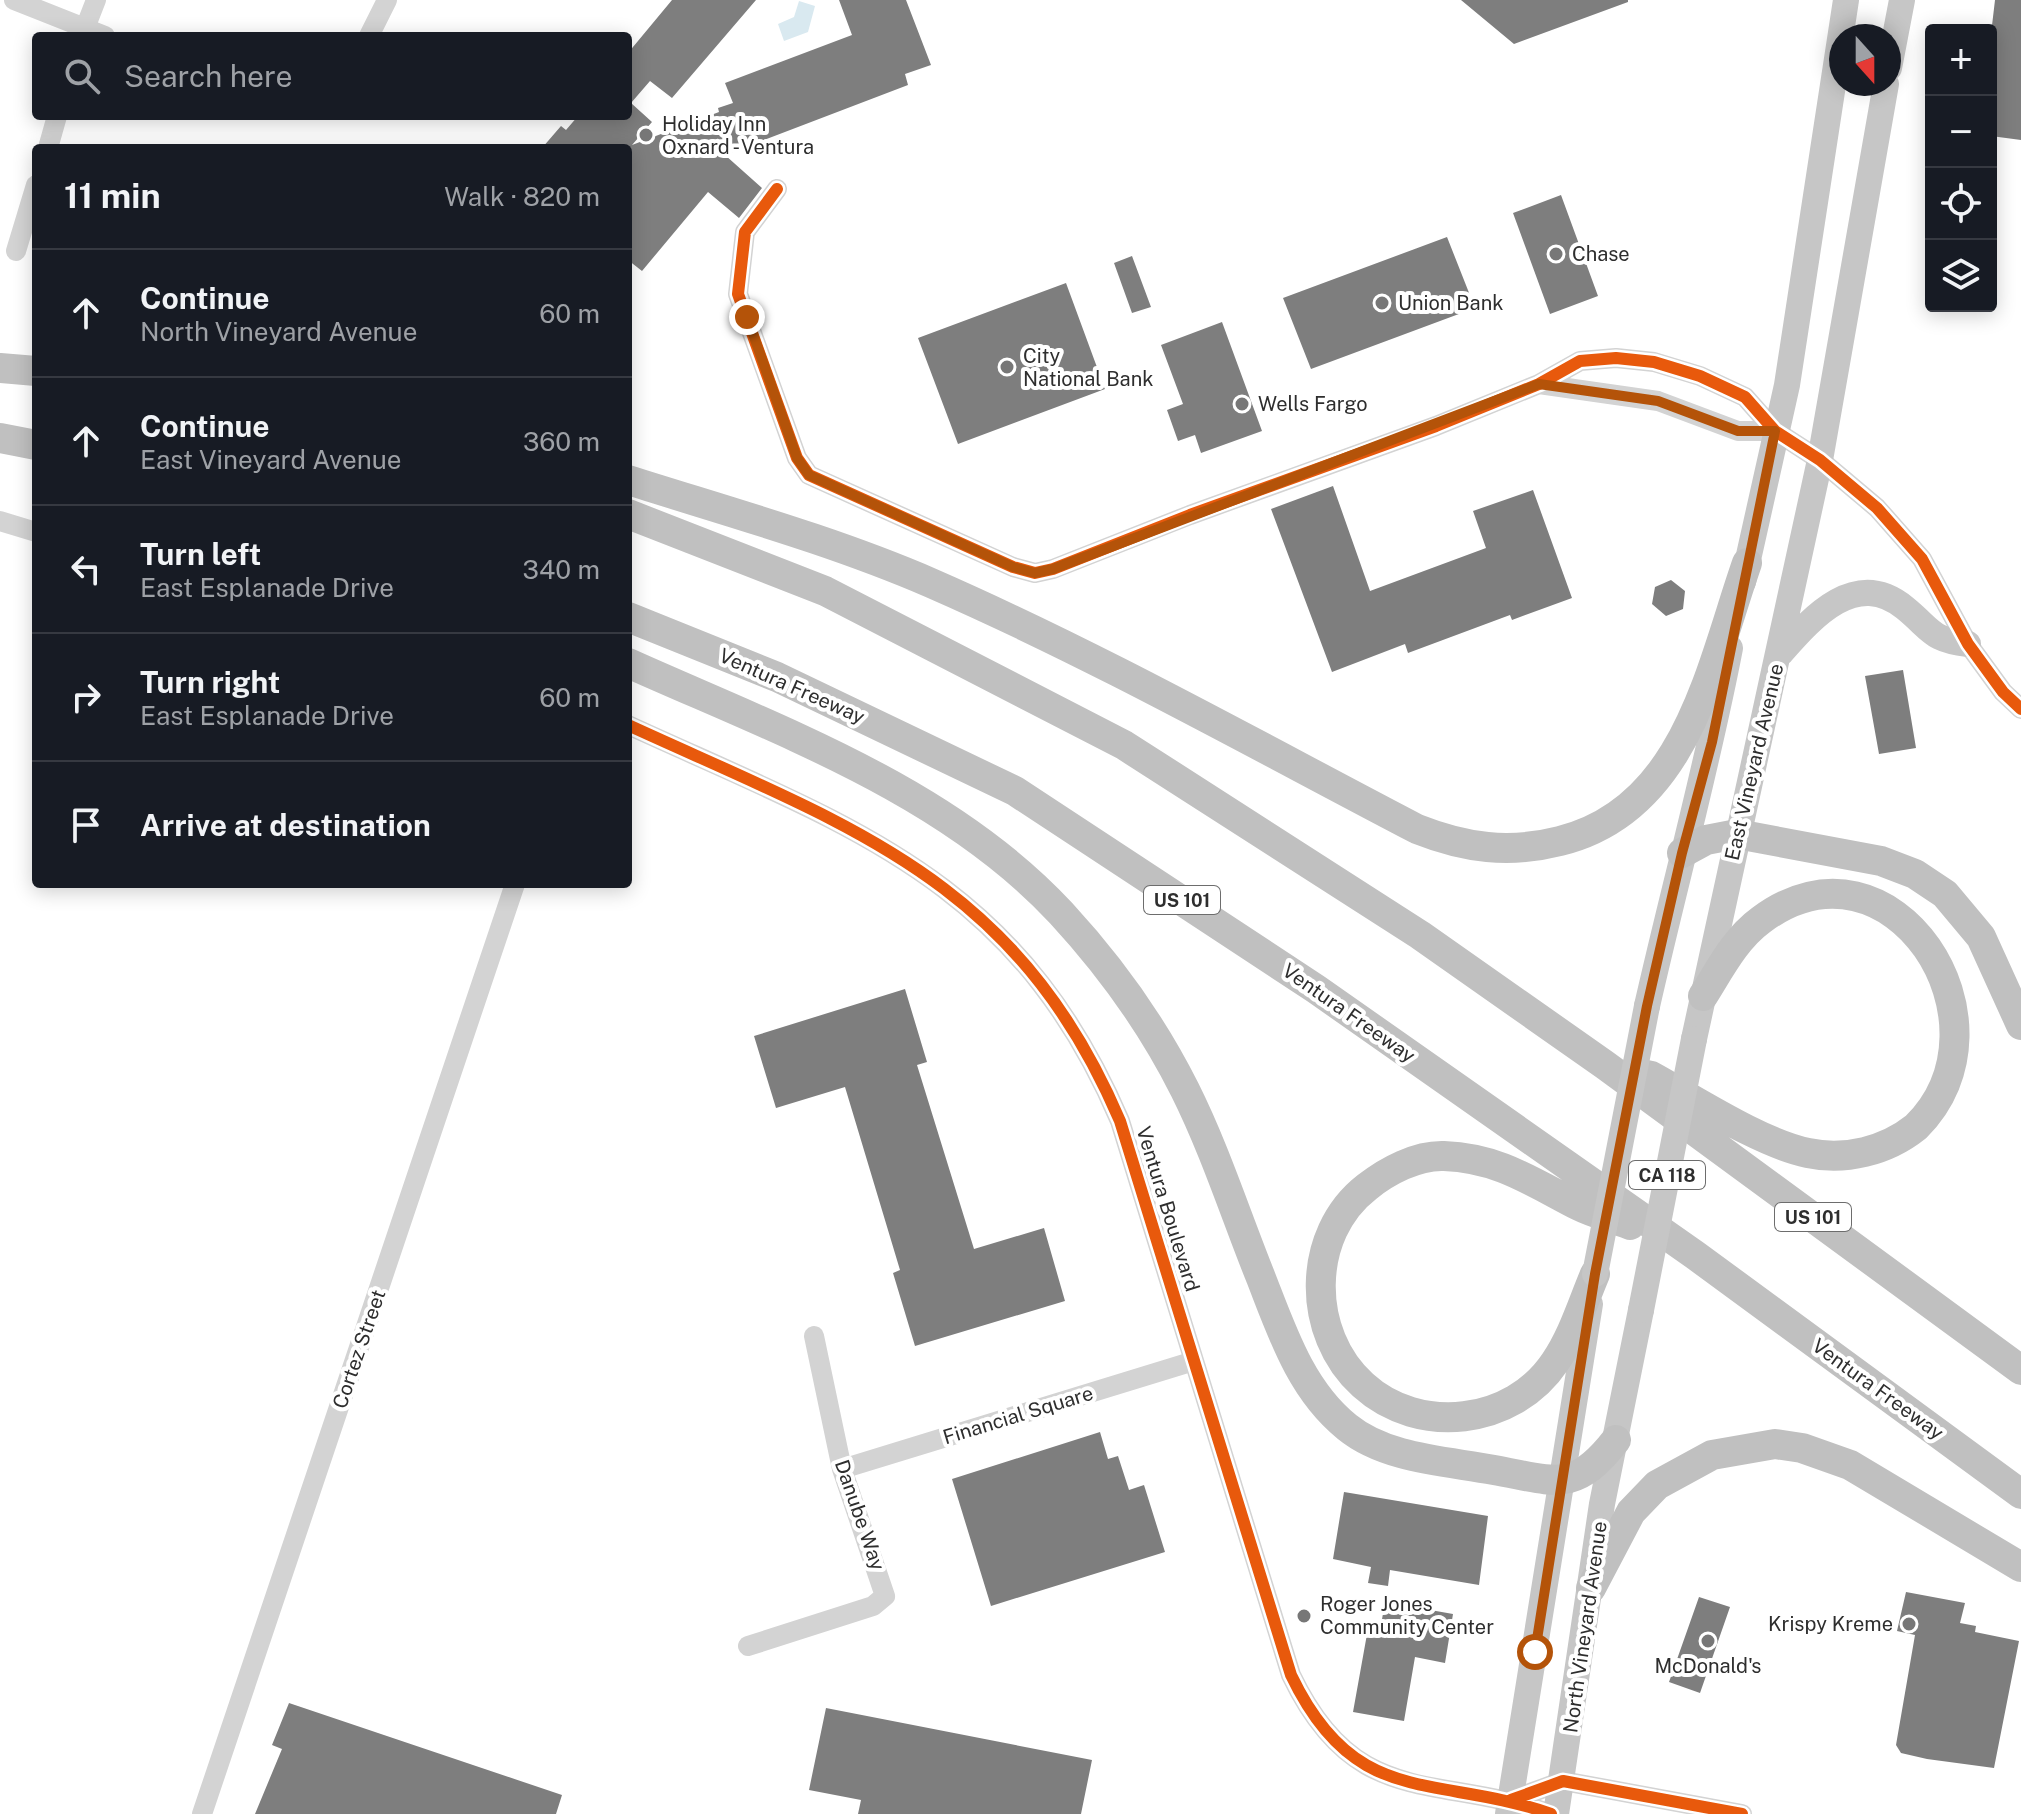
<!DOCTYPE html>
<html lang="en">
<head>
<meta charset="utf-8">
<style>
  :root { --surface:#171b24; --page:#20242c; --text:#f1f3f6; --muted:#9ea1a6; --line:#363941 }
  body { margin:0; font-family:"Public Sans",sans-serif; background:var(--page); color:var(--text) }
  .controls { position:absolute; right:24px; top:24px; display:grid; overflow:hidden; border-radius:8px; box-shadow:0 4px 20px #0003 }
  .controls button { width:72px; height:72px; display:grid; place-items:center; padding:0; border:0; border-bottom:2px solid var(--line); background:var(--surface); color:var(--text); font:40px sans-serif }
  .compass { position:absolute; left:1829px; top:24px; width:72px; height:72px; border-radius:50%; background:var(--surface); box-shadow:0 4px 20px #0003; rotate:159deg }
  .stop { position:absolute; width:24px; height:24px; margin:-18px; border:6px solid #b45309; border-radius:50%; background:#fff }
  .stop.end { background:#b45309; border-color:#fff; box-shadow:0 2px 8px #0008 }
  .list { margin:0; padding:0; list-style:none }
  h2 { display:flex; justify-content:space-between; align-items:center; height:104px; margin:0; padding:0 32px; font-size:34px }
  h2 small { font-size:26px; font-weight:400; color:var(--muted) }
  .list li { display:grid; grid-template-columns:52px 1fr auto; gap:24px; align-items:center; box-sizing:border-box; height:128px; padding:0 32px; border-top:2px solid var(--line) }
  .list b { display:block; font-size:30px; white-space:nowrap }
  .list p { margin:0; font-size:26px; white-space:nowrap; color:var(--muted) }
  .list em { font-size:26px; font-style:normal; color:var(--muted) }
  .icon { flex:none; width:44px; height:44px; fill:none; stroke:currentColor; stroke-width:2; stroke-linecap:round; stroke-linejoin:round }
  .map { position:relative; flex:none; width:2021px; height:1814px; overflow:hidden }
  .search { position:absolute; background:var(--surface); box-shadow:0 4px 20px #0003; left:32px; top:32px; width:600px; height:88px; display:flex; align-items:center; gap:20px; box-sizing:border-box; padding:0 28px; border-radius:8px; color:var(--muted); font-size:30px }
  .panel { position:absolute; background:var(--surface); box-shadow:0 4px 20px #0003; left:32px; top:144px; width:600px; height:744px; border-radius:8px }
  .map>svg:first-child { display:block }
  .water { fill:#d9e9f0 }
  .building { fill:#7e7e7e }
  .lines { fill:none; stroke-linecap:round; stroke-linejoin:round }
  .minor { stroke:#d3d3d3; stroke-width:20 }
  .major { stroke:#c6c6c6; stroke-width:26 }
  .highway { stroke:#c0c0c0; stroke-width:30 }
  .major-bridge { stroke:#c6c6c6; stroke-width:26 }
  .cycleway-casing { stroke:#fff; stroke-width:17 }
  .cycleway { stroke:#e8590c; stroke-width:12 }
  .route { stroke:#b45309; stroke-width:10 }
  .poi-dot { fill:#777; stroke:#fff; stroke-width:3 }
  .labels { text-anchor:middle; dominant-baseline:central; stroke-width:8; stroke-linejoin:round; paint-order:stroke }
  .shield { fill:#fff; stroke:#6d6d6d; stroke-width:2 }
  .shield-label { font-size:18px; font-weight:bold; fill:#2e2e2e }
  .poi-label { font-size:20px; fill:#2e2e2e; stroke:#fff; text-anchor:start }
  .street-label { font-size:20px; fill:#2e2e2e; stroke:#fff }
</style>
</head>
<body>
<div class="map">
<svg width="2021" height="1814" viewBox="0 0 2021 1814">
  <rect width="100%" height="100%" fill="#fff"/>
  <path class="water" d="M799 1 815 6 808 32 784 41 778 24 794 17Z"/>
  <path class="building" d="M672 0H756L672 98 650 81 631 103 652 122 632 145 719 112 718 108 733 103 725 83 852 35 839 0H906L931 65 905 74 908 85 725 155 762 188 739 218 708 192 642 271 628 260V148H542L561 126 566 130 578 116H628V53Z
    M1461 0H1628V2L1514 44Z
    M1995 0H2021V140L1991 136V34Z
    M1561 195 1598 296 1550 314 1513 213Z
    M1447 237 1475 308 1311 369 1283 298Z
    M1132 256 1151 307 1132 313 1114 263Z
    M1066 283 1105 389 958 444 918 338Z
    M1222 322 1262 431 1201 453 1195 435 1178 441 1167 410 1183 404 1161 345Z
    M1333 486 1370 591 1486 548 1473 511 1533 490 1572 598 1512 620 1510 615 1408 653 1405 644 1332 672 1271 509Z
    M1671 580 1685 591 1683 609 1666 616 1652 604 1655 587Z
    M1903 670 1916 748 1879 754 1865 676Z
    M905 989 927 1062 917 1065 974 1249 1044 1228 1065 1301 915 1346 893 1273 900 1270 845 1087 776 1108 754 1036Z
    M1100 1432 1108 1459 1118 1456 1129 1490 1144 1485 1165 1552 991 1606 952 1479Z
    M1344 1492 1488 1516 1479 1585 1390 1570 1388 1586 1368 1583 1371 1567 1333 1559Z
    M1906 1592 1965 1603 1960 1623 1976 1626 1975 1632 2019 1641 1994 1768 1927 1759 1901 1753 1896 1745 1915 1635 1897 1631Z
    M1699 1597 1730 1607 1700 1693 1669 1682Z
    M1385 1602 1453 1614 1445 1663 1415 1657 1404 1721 1353 1712 1369 1623 1381 1625Z
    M289 1703 562 1795 556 1814H255L282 1749 272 1745Z
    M826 1708 1092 1760 1081 1814H858L861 1800 809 1790Z"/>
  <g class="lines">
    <path class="minor" d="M14 0 105 36
      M82 36 96 0
      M369 36 387 0
      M48 148 57 116
      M777 189 745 232 738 294 797 458 809 475 1013 567 1035 573 1053 569 1190 515 1436 426 1539 384 1580 361 1616 358 1654 362 1700 376 1745 397 1775 431 1820 460 1877 508 1922 559 1968 644 2003 692 2021 709
      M16 251 36 185
      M1539 384 1658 401 1738 431H1775
      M0 521 36 532
      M628 725C850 827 1016 878 1120 1121L1291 1675C1356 1811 1436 1773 1551 1814
      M842 1469 1194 1361
      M748 1646 873 1606 885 1596 842 1469 814 1336
      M1511 1800 1563 1781 1742 1814
      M202 1814 515 884"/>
    <path class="major" d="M1889 68 1902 0
      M1743 582 1787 385 1846 0
      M1780 654C1811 619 1855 567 1905 608 1932 630 1931 640 1968 644
      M1647 1006C1674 887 1707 768 1730 648
      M1694 1039 1820 460 1886 84
      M1508 1814 1590 1304
      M1556 1814 1602 1504 1641 1310"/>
    <path class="highway" d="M0 368 36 371
      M0 438 36 445
      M628 480C729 512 834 541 931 583 1098 656 1256 745 1417 829 1465 848 1509 854 1560 841 1686 810 1710 669 1747 563
      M628 514 825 591 1124 745 1420 935 1605 1065 2021 1370
      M628 617 777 677 1015 791 1316 989 1695 1255 2021 1494
      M628 663C777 730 947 790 1061 913 1109 965 1153 1026 1185 1090 1215 1150 1236 1216 1261 1278 1282 1332 1301 1390 1347 1427 1386 1459 1447 1461 1494 1470 1555 1481 1574 1494 1616 1440
      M1682 853 1706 840 1737 834 1881 861 1915 874 1945 894 1981 937 2021 1025
      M1632 1072 1651 1076C1695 1100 1760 1143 1808 1153 1845 1161 1886 1151 1916 1127 2021 1023 1892 822 1761 920 1735 939 1720 969 1703 996
      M1595 1274C1583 1302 1573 1336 1555 1362 1513 1425 1419 1436 1363 1385 1306 1334 1306 1234 1367 1187 1387 1171 1417 1155 1444 1156 1499 1158 1532 1182 1579 1206 1595 1214 1613 1218 1630 1225
      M1591 1588 1631 1512 1657 1485 1712 1455 1775 1444 1802 1448 1850 1465 2021 1567"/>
    <path class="major-bridge" d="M1595 1274 1647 1006
      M1641 1310 1694 1039"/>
    <g class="cycleway-casing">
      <path id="cycleway" d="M777 189 745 232 738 294 797 458 809 475 1013 567 1035 573 1053 569 1190 515 1436 426 1539 384 1580 361 1616 358 1654 362 1700 376 1745 397 1775 431 1820 460 1877 508 1922 559 1968 644 2003 692 2021 709
        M628 725C850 827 1016 878 1120 1121L1291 1675C1356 1811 1436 1773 1551 1814
        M1511 1800 1563 1781 1742 1814"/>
    </g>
    <use href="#cycleway" class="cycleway"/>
  </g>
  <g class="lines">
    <path class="route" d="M747 317 797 458 809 475 1013 567 1035 573 1053 569 1539 384 1658 401 1738 431H1775L1712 742 1682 853 1647 1006 1595 1274 1535 1652"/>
  </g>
  <g class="poi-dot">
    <circle cx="646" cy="135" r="8"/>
    <circle cx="1556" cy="254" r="8"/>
    <circle cx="1382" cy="303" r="8"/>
    <circle cx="1007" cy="367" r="8"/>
    <circle cx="1242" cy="404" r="8"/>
    <circle cx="1304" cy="1616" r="8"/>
    <circle cx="1909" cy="1624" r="8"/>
    <circle cx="1708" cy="1641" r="8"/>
  </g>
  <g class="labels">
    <g class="shield">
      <rect x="1144" y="886" width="76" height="28" rx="6"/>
      <rect x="1629" y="1161" width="76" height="28" rx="6"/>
      <rect x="1775" y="1203" width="76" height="28" rx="6"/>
    </g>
    <g class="shield-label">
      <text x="1182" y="900">US 101</text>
      <text x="1667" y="1175">CA 118</text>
      <text x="1813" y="1217">US 101</text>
    </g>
    <g class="poi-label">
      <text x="662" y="124">Holiday Inn<tspan x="662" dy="23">Oxnard - Ventura</tspan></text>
      <text x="1572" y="254">Chase</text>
      <text x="1398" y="303">Union Bank</text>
      <text x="1023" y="356">City<tspan x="1023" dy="23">National Bank</tspan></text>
      <text x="1258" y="404">Wells Fargo</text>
      <text x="1320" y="1604">Roger Jones<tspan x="1320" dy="23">Community Center</tspan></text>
      <text x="1893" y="1624" text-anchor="end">Krispy Kreme</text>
      <text x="1708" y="1666" text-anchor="middle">McDonald's</text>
    </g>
    <g class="street-label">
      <text transform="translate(792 686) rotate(24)">Ventura Freeway</text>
      <text transform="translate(1754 762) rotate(-77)">East Vineyard Avenue</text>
      <text transform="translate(1349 1013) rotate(35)">Ventura Freeway</text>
      <text transform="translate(1168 1209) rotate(73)">Ventura Boulevard</text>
      <text transform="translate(359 1349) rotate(-71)">Cortez Street</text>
      <text transform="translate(1878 1389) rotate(36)">Ventura Freeway</text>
      <text transform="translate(1018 1415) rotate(-17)">Financial Square</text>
      <text transform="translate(860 1515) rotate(71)">Danube Way</text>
      <text transform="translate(1585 1627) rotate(-82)">North Vineyard Avenue</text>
    </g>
  </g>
</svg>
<div class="controls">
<button>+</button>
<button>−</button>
<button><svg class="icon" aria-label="locate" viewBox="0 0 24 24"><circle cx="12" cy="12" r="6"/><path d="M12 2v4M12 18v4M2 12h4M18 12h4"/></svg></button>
<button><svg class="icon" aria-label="layers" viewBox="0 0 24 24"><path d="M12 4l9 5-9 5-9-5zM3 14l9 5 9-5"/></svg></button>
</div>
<svg class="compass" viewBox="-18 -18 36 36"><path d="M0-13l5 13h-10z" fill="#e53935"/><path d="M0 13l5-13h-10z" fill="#9ea1a6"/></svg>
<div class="stop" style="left:1535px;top:1652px"></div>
<div class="stop end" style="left:747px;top:317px"></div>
<div class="search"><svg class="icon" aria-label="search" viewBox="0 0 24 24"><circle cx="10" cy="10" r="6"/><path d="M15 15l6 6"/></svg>Search here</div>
<section class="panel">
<h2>11 min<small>Walk · 820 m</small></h2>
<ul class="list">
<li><svg class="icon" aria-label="ahead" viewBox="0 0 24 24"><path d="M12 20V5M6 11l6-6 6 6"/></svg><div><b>Continue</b><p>North Vineyard Avenue</p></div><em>60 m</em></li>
<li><svg class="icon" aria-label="ahead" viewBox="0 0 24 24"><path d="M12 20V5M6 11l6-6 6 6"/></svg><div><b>Continue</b><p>East Vineyard Avenue</p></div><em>360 m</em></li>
<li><svg class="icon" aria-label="left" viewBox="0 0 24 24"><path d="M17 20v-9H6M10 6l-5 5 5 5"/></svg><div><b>Turn left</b><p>East Esplanade Drive</p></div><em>340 m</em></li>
<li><svg class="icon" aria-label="right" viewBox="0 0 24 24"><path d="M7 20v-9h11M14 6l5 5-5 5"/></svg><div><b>Turn right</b><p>East Esplanade Drive</p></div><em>60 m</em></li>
<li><svg class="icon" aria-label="arrive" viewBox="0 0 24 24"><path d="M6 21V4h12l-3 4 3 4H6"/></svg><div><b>Arrive at destination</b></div></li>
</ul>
</section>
</div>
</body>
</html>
